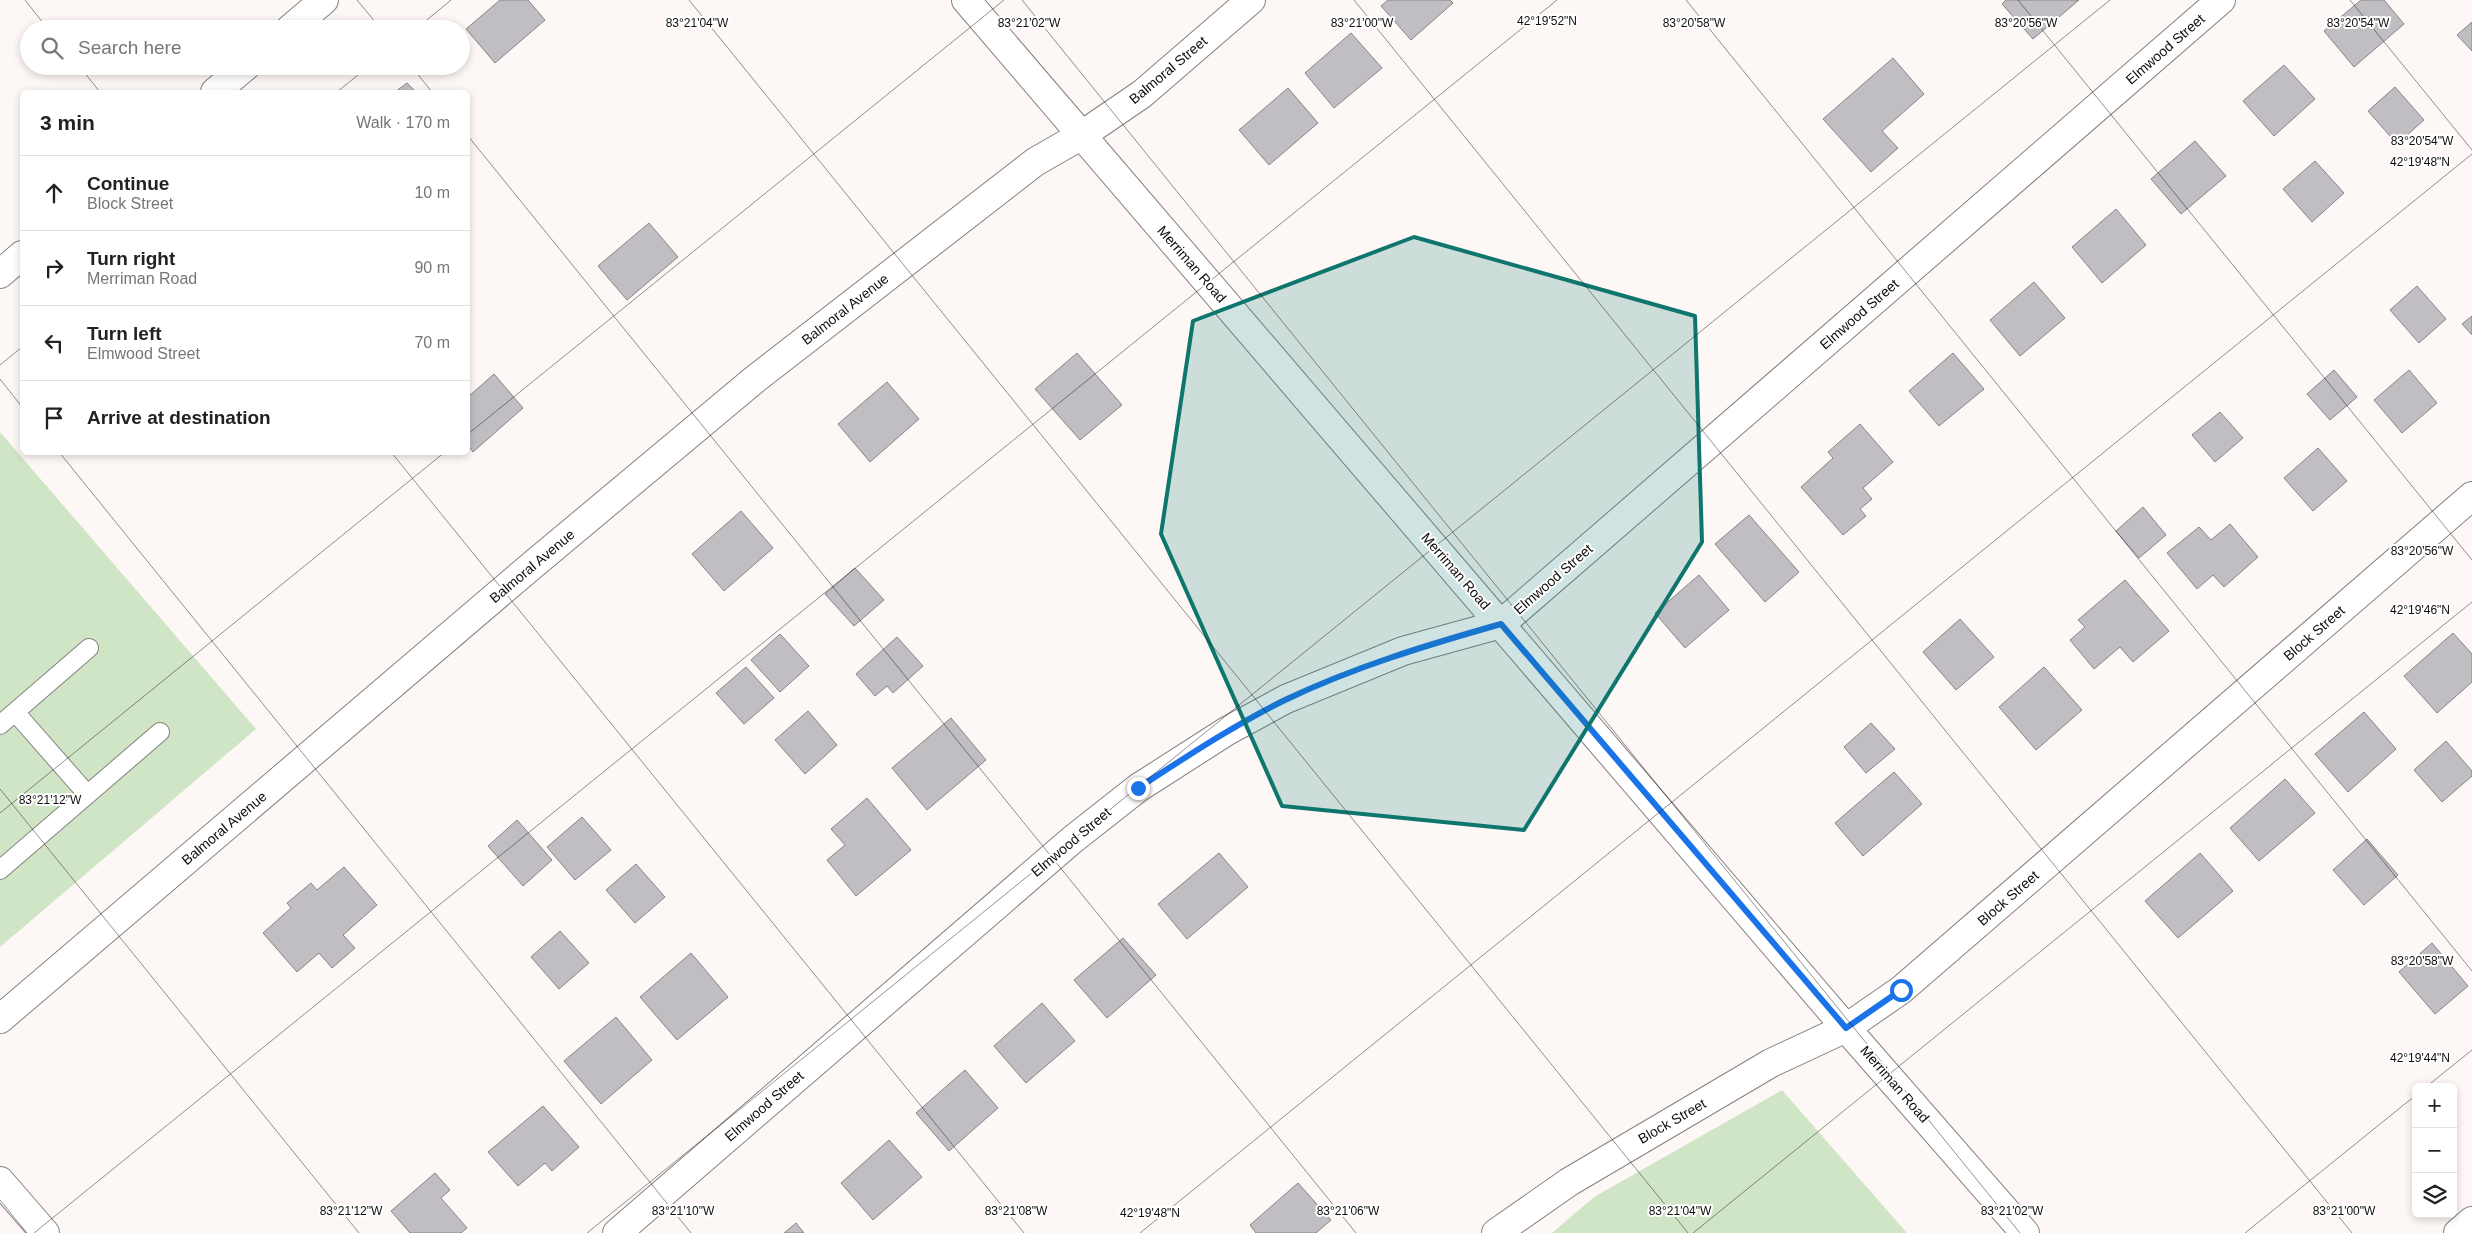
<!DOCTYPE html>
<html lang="en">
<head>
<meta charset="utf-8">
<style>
  :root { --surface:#fff; --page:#f2f2f2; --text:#222; --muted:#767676; --line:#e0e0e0 }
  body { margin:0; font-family:Helvetica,sans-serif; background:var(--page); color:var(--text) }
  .controls { position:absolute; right:15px; bottom:15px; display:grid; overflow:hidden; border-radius:8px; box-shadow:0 2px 8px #0003 }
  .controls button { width:45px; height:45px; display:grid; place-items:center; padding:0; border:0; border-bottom:1px solid var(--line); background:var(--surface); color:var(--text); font:25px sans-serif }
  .stop { position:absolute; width:15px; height:15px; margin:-11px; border:4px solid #1a73e8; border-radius:50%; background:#fff }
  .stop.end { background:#1a73e8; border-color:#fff; box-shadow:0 1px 5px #0008 }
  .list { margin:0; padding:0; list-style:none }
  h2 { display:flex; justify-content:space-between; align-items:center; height:65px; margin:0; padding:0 20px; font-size:21px }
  h2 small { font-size:16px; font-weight:400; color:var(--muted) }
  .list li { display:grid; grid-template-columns:32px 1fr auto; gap:15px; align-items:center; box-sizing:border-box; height:75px; padding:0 20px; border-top:1px solid var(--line) }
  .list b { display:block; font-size:19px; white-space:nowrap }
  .list p { margin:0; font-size:16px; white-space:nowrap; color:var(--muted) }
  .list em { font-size:16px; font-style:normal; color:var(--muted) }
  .icon { flex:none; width:28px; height:28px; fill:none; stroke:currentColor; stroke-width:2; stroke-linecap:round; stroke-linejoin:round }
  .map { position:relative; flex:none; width:2472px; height:1233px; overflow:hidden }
  .search { position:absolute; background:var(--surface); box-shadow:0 2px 8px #0003; left:20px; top:20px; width:450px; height:55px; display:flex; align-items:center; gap:12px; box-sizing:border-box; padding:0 18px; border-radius:28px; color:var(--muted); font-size:19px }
  .panel { position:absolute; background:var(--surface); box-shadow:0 2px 8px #0003; left:20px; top:90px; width:450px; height:365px; border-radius:8px }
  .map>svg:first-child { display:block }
  .green { fill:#d0e5c5 }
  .building { fill:#c0bec3; stroke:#878589 }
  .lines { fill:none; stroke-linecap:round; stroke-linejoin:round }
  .service-casing { stroke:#86817f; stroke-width:20 }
  .minor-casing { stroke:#86817f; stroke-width:30 }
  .secondary-casing { stroke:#86817f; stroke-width:30 }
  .service { stroke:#fff; stroke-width:18 }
  .minor { stroke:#fff; stroke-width:28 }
  .secondary { stroke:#fff; stroke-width:28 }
  .route { stroke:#1a73e8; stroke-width:6 }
  .marked { fill:#0f766e; fill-opacity:0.2; stroke:#0f766e; stroke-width:4; stroke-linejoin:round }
  .ticks { fill:none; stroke:#0f0e0d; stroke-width:1; stroke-opacity:0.45 }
  .labels { text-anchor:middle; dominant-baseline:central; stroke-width:4; stroke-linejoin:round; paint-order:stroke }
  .street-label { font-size:14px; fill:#0f0e0d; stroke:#fff }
  .ticks-label { font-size:12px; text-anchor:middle; fill:#0f0e0d; stroke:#fff; stroke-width:4; stroke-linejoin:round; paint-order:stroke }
</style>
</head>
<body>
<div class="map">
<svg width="2472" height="1233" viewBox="0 0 2472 1233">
  <rect width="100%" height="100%" fill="#fdf7f5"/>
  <path class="green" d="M0 432 256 729 0 947Z
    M1782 1090 1907 1233H1552L1594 1197Z"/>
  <path class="building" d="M500 0H528L545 20 495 63 466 29Z
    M1388 0H1450L1453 3 1411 40 1381 6Z
    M2006 0H2079L2033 39 2002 4Z
    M2361 0H2384L2404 24 2354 67 2324 31Z
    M2472 22V51L2457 35Z
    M1351 33 1382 68 1334 108 1305 73Z
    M1893 58 1924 94 1882 131 1898 148 1871 172 1823 119Z
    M2284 65 2315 99 2274 136 2243 101Z
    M407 83 416 92H395Z
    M2395 87 2424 120 2397 144 2368 111Z
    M1288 88 1318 123 1269 165 1239 130Z
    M2195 141 2226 176 2181 214 2151 179Z
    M2315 161 2344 193 2312 222 2283 189Z
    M2116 209 2146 245 2102 283 2072 247Z
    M649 223 678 257 627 300 598 266Z
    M2034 282 2065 318 2020 356 1990 320Z
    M2417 286 2446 319 2419 343 2390 310Z
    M2472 316V335L2462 324Z
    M1077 353 1122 405 1080 440 1035 389Z
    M1953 353 1984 389 1939 426 1909 391Z
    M2334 370 2357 397 2330 420 2307 394Z
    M2409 370 2437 403 2402 433 2374 400Z
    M494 374 523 408 473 452 468 445V397Z
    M887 382 919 419 870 462 838 424Z
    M2220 412 2243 438 2215 462 2192 435Z
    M1860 424 1893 462 1863 488 1872 499 1860 509 1866 516 1843 535 1801 487 1833 458 1828 452Z
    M2318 448 2347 481 2313 511 2284 478Z
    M2143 507 2166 535 2139 558 2116 531Z
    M741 511 773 548 724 591 692 554Z
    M1749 515 1799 572 1765 602 1715 544Z
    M2230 524 2258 557 2224 587 2213 575 2197 589 2167 553 2199 527 2211 540Z
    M855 568 884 600 854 626 825 594Z
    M1699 575 1729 610 1685 648 1655 613Z
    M2125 580 2169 631 2133 662 2120 647 2094 669 2070 640 2085 627 2078 620Z
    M1960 619 1994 657 1956 690 1923 652Z
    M2453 633 2472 654V682L2437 713 2404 676Z
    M780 634 809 666 780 692 751 660Z
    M897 637 923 666 893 693 887 686 875 696 856 674Z
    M746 667 774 698 744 724 716 693Z
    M2044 667 2082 710 2036 750 1999 707Z
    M808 711 837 745 805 774 775 740Z
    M2364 712 2396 749 2348 792 2315 754Z
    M951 718 986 760 927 810 892 768Z
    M1871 723 1895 749 1866 773 1844 747Z
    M2446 741 2472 771V776L2442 802 2414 770Z
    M1894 772 1922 804 1863 856 1835 823Z
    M2285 779 2315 813 2259 861 2230 828Z
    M867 798 911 850 856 896 827 860 845 845 831 829Z
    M582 817 611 850 575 880 547 847Z
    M517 820 552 860 523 886 488 846Z
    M2367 839 2398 875 2364 905 2333 870Z
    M1219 853 1248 887 1187 939 1158 904Z
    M2200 853 2233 891 2178 938 2145 901Z
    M636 864 665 897 635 923 606 890Z
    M344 867 377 905 343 935 355 948 332 968 319 953 297 972 263 933 291 908 287 903 311 883 317 890Z
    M560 931 589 963 559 989 531 957Z
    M1123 938 1156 975 1107 1018 1074 980Z
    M2432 943 2468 986 2435 1014 2399 972Z
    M691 953 728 997 677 1040 640 997Z
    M1042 1003 1075 1041 1026 1083 994 1046Z
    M616 1017 652 1060 601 1104 564 1061Z
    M965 1070 998 1108 949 1151 916 1113Z
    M543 1106 579 1147 552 1171 545 1163 518 1186 488 1152Z
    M889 1140 922 1177 873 1220 841 1183Z
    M435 1173 450 1190 441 1198 467 1228 461 1233H410L391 1211Z
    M1298 1183 1331 1220 1316 1233H1256L1250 1225Z
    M796 1223 804 1233H784Z"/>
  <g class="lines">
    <g class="service-casing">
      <path id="service" d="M15 712 87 794
        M0 725 89 648
        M0 870 160 732"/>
    </g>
    <g class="minor-casing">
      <path id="minor" d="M290 29 324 0
        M215 92 246 66
        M0 274 22 255
        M0 1019 529 568 754 380 1035 162 1082 135 1142 94 1251 0
        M0 1181 45 1233
        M617 1233 1072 840 1138 788 1227 731 1286 699 1403 651 1501 624 2221 0
        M1496 1233 1569 1182 1771 1063 1846 1028 1901 990 2472 496
        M2458 1233 2472 1221"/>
    </g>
    <g class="secondary-casing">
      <path id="secondary" d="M966 0 1846 1028 2025 1233"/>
    </g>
    <use href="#service" class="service"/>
    <use href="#minor" class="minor"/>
    <use href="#secondary" class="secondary"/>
  </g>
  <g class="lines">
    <path class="route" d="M1138 788C1186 757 1234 725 1285 700 1354 667 1427 645 1501 624L1846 1028 1901 990"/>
  </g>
  <path class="marked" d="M1414 237 1695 316 1702 542 1524 830 1282 806 1161 534 1193 321Z"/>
  <path class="ticks" d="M25 0 48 29M357 0 381 29M689 0 1688 1233M1022 0 2020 1233M1354 0 2352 1233M1686 0 2472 971M2018 0 2472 560M2350 0 2472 150M416 29 451 0M79 66 100 92M411 66 432 92M337 92 369 66M468 136 1356 1233M0 365 22 347M0 379 22 407M468 434 1004 0M59 452 691 1233M391 452 1024 1233M0 789 359 1233M0 813 445 452M2426 1087 2472 1050M0 1200 27 1233M34 1233 1557 0M587 1233 2110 0M1140 1233 2472 154M1693 1233 2472 602M2245 1233 2416 1095"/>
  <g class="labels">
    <g class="street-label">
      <text transform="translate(2165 49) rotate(-41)">Elmwood Street</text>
      <text transform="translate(1168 70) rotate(-40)">Balmoral Street</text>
      <text transform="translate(1192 264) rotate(49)">Merriman Road</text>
      <text transform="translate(845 309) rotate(-38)">Balmoral Avenue</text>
      <text transform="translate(1859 314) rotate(-41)">Elmwood Street</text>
      <text transform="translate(532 566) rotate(-40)">Balmoral Avenue</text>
      <text transform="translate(1456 571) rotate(49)">Merriman Road</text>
      <text transform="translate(1553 579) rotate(-41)">Elmwood Street</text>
      <text transform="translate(2314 633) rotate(-41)">Block Street</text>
      <text transform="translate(224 828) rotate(-40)">Balmoral Avenue</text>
      <text transform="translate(1071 842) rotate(-40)">Elmwood Street</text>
      <text transform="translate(2008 898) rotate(-41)">Block Street</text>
      <text transform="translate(1895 1084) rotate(49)">Merriman Road</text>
      <text transform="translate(764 1106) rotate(-41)">Elmwood Street</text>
      <text transform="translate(1672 1121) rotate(-30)">Block Street</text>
    </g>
  </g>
  <g class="ticks-label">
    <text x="1547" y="25">42°19'52"N</text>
    <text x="2358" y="27">83°20'54"W</text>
    <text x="697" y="27">83°21'04"W</text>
    <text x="1029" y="27">83°21'02"W</text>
    <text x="1362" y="27">83°21'00"W</text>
    <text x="1694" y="27">83°20'58"W</text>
    <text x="2026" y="27">83°20'56"W</text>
    <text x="2422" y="145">83°20'54"W</text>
    <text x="2420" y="166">42°19'48"N</text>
    <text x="2422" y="555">83°20'56"W</text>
    <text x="2420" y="614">42°19'46"N</text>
    <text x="50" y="804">83°21'12"W</text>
    <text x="2422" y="965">83°20'58"W</text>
    <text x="2420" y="1062">42°19'44"N</text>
    <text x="351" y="1215">83°21'12"W</text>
    <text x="683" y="1215">83°21'10"W</text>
    <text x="1016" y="1215">83°21'08"W</text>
    <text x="1348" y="1215">83°21'06"W</text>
    <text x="1680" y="1215">83°21'04"W</text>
    <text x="2012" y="1215">83°21'02"W</text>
    <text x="2344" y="1215">83°21'00"W</text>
    <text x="1150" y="1217">42°19'48"N</text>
  </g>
</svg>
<div class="controls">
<button>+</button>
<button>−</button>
<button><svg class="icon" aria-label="layers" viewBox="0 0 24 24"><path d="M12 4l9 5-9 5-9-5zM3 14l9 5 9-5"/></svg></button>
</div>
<div class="stop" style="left:1901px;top:990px"></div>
<div class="stop end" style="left:1138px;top:788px"></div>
<div class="search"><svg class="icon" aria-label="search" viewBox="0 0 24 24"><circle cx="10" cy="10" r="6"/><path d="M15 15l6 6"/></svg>Search here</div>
<section class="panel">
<h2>3 min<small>Walk · 170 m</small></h2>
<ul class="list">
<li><svg class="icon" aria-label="ahead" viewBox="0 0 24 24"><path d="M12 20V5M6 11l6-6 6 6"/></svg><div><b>Continue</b><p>Block Street</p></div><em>10 m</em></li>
<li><svg class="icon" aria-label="right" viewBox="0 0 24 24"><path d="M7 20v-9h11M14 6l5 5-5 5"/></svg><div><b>Turn right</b><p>Merriman Road</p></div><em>90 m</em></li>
<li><svg class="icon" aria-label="left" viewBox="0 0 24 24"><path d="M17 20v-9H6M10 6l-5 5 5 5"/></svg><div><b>Turn left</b><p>Elmwood Street</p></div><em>70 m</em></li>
<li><svg class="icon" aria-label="arrive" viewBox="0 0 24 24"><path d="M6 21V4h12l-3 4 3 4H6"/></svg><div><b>Arrive at destination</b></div></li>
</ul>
</section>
</div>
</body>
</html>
